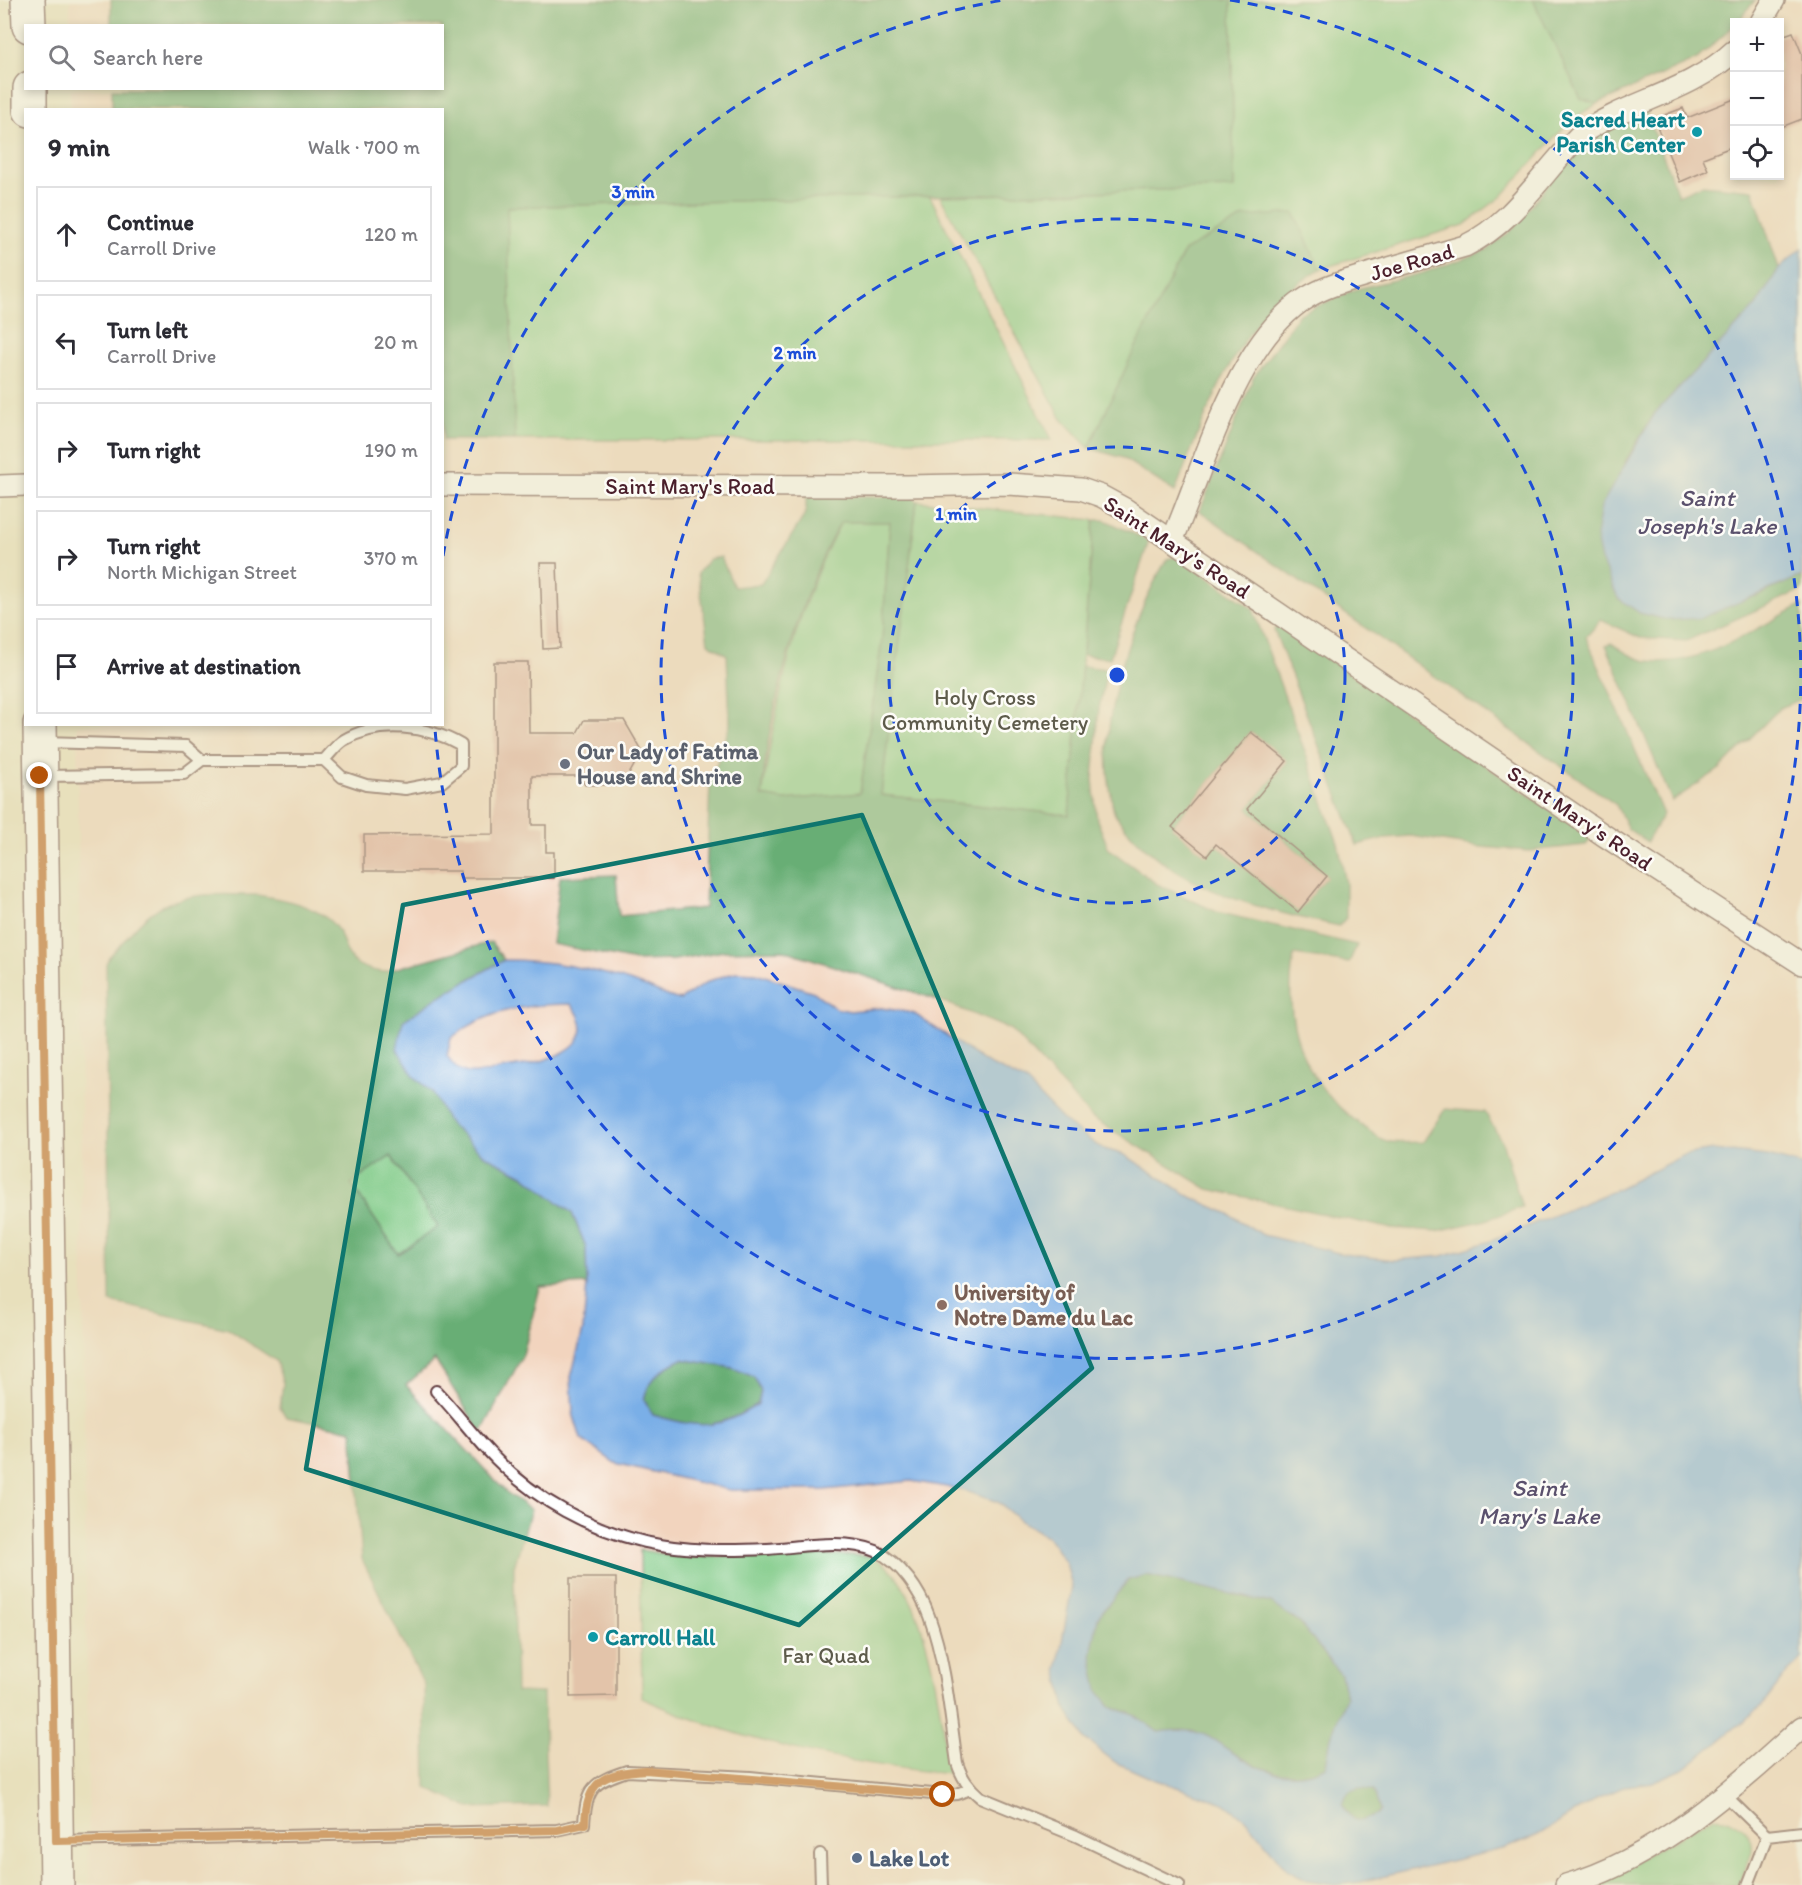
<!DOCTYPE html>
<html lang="en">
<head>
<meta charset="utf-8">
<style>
  :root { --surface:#fff; --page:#f7f7f7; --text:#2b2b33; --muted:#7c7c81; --line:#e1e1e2 }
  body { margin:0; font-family:Itim,sans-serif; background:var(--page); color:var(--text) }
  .controls { position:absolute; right:18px; top:18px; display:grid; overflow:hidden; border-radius:0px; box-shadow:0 3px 9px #0003 }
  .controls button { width:54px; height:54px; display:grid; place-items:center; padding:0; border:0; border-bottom:2px solid var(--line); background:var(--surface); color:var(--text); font:30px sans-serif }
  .stop { position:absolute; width:18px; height:18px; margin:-14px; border:4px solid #b45309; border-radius:50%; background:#fff }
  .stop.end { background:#b45309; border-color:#fff; box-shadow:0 2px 6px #0008 }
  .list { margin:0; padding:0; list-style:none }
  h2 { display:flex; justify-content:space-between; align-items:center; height:78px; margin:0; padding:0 24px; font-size:26px }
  h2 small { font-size:20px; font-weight:400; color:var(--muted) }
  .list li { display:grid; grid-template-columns:39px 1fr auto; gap:18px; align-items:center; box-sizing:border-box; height:96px; margin:0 12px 12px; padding:0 12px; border:2px solid var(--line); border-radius:0px }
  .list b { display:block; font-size:22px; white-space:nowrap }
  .list p { margin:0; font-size:20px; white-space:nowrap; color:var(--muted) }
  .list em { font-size:20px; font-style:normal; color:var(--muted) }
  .icon { flex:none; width:33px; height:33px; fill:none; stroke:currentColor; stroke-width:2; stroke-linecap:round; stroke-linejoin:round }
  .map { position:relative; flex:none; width:1802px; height:1885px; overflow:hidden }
  .search { position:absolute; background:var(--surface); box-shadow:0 3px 9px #0003; left:24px; top:24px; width:420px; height:66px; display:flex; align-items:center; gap:15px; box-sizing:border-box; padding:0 21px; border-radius:0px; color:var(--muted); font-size:22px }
  .panel { position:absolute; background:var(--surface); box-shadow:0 3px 9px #0003; left:24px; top:108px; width:420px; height:618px; border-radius:0px }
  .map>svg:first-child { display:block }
  .built { fill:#f2d4be; fill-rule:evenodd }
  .green { fill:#7fca87; stroke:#647459; stroke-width:1.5 }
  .forest { fill:#67ae74; stroke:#586650; stroke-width:1.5; fill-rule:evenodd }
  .water { fill:#7aafe7; stroke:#626789; stroke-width:1.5; fill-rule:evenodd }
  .building { fill:#dea396 }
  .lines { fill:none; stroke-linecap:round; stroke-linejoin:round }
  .service-casing { stroke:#623c41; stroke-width:14 }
  .minor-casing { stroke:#623c41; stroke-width:24 }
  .primary-casing { stroke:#623c41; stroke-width:36 }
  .service { stroke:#fff; stroke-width:10 }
  .minor { stroke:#fff; stroke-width:21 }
  .primary { stroke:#fff; stroke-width:33 }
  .route { stroke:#b45309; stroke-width:8 }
  .marked { fill:none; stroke:#0f766e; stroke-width:4.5; stroke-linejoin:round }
  .ring { fill:none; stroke:#1d4ed8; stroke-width:3; stroke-dasharray:10 8 }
  .culture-dot { fill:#0f9aa8; stroke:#fdfcf7; stroke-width:2 }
  .worship-dot { fill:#6b7280; stroke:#fdfcf7; stroke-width:2 }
  .education-dot { fill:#8d6e63; stroke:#fdfcf7; stroke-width:2 }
  .service-dot { fill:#5c6f8a; stroke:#fdfcf7; stroke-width:2 }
  .labels { text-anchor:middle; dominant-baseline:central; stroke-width:5; stroke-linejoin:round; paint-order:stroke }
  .culture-label { font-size:22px; font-weight:bold; fill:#0d838f; stroke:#fdfcf7; text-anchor:end }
  .street-label { font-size:22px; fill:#4a1f2b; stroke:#fdfcf7 }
  .park-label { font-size:22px; fill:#5d5b4b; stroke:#fdfcf7 }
  .worship-label { font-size:22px; font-weight:bold; fill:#5b616d; stroke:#fdfcf7; text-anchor:start }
  .education-label { font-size:22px; font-weight:bold; fill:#785e54; stroke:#fdfcf7; text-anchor:start }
  .service-label { font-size:22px; font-weight:bold; fill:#4e5e75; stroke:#fdfcf7; text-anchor:start }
  .water-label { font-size:24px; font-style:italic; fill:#5b516d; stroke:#fdfcf7 }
  .centre { fill:#1d4ed8; stroke:#fdfcf7; stroke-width:3 }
  .ring-label { font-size:18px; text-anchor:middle; font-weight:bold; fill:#1d4ed8; stroke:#fdfcf7; stroke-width:5; stroke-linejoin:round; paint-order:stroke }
</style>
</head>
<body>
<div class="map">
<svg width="1802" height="1885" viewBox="0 0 1802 1885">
  <rect width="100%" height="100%" fill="#fdfcf7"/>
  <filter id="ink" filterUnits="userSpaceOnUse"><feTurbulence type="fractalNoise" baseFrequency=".0167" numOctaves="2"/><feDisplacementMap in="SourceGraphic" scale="12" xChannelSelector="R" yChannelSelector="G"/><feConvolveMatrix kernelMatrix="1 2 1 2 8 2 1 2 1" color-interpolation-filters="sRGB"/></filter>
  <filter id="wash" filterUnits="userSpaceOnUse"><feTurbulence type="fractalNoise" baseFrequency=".008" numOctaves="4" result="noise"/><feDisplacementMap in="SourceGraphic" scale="24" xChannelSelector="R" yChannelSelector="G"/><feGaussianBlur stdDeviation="1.35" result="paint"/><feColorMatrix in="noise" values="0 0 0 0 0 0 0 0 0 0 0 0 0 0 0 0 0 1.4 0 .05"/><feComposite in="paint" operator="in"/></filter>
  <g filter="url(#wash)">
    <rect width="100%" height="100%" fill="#e8e0bc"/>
    <path class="built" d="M70 0H1802V1885H89L77 725 442 724V110L71 109 70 89 442 88V26L70 25ZM1734 22H1780V176H1734Z"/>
    <path class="green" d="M1231 0H1533L1581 99 1597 104 1571 120 1502 196 1464 225 1320 269 1294 213 1185 250 1130 359 1089 448 1062 419 940 196 1234 188Z
      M930 196 1052 440H515L506 207Z
      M917 501 1094 520 1069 815 881 795Z
      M841 522H890L882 640 860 794 785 800 762 796C776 701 795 608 841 522Z
      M391 1156 439 1227 398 1254 350 1183Z
      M640 1550C660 1553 680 1557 699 1557 746 1558 793 1553 840 1555 850 1556 864 1554 872 1557 929 1580 941 1720 949 1774 843 1763 739 1742 642 1698Z
      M1713 1817C1724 1817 1730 1819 1740 1826 1764 1843 1747 1863 1738 1885H1594Z"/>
    <path class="forest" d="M111 0H1231L1234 188 507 207 515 440H443L442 110 112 109V89L442 88V26L111 25Z
      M1533 0H1755L1738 22 1697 59 1597 104 1581 99Z
      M1646 111 1678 195 1702 185 1753 190 1779 269 1755 307 1655 413 1625 462 1618 598 1640 613 1668 620 1756 596 1802 576V590L1686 641 1640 638 1601 620 1586 637 1663 814 1647 842 1628 829 1616 805 1200 511 1253 378 1299 314 1356 289 1423 273 1487 250 1513 229 1568 159 1606 127Z
      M1294 213 1320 269C1307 278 1294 286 1282 296 1230 343 1200 428 1175 492L1123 458 1089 448 1130 359 1185 250 1244 217Z
      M806 497H913L917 501 881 795 1069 815 1082 666 1107 669 1099 709 1093 779 1097 820 1109 849 1157 884 1217 912 1357 945 1349 963 1294 955C1282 1024 1303 1083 1360 1124 1368 1129 1378 1139 1387 1141 1398 1144 1412 1142 1423 1142L1445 1109 1485 1112 1503 1144 1522 1207 1486 1220 1437 1231 1388 1228 1208 1189 1091 1117 1011 1030 941 1001 784 950 724 951 674 960 635 961 552 944 560 877 616 875 619 916 705 908 710 783 730 725 727 655 708 643 698 573 709 559 721 557 734 587 761 584 806 513ZM841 522H890L882 640 860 793 785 800 762 796C767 716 800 591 841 522Z
      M1094 520H1105L1149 541 1110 658 1083 655Z
      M1178 556 1253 609 1338 843 1346 883V918L1339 926C1257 909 1168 888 1116 816 1112 810 1112 801 1111 794 1096 723 1131 620 1167 559ZM1251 732 1287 761 1247 809 1327 876 1298 911 1216 844 1206 855 1172 827Z
      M1802 605V699L1780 708 1720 769 1672 801 1606 645 1611 643C1622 650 1634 659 1648 661 1702 668 1756 627 1802 605Z
      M1279 625 1579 829 1591 839 1586 845 1530 851 1480 847 1411 836 1386 838 1357 845 1274 630Z
      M257 895C279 898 312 905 329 920 354 940 332 965 383 972L491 942 504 960 440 996 403 1021 414 1076 432 1092 449 1123 484 1155 523 1175 572 1213 586 1247 587 1284 540 1287 523 1355 481 1433 435 1360 406 1385 505 1491 531 1510 514 1567 516 1692 543 1693 547 1806 469 1808 426 1788 424 1685 362 1559 352 1430 286 1417 280 1407 283 1383 276 1361 228 1329 110 1302 106 964 109 957C123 943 137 922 154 911 184 890 223 895 257 895ZM391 1156 438 1227 398 1254 351 1184Z
      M682 1359 733 1368 754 1377 761 1391 758 1404C716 1431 699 1428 653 1415L644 1400C649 1376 661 1370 682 1359Z
      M1147 1575 1271 1603 1300 1623 1341 1675 1346 1697 1331 1737 1326 1766C1296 1782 1264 1772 1235 1754 1224 1748 1212 1736 1199 1733 1186 1729 1171 1730 1158 1732L1136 1716 1110 1706 1097 1691 1091 1655 1098 1617 1128 1580Z
      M1358 1787 1374 1791 1380 1811C1365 1824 1349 1823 1342 1803L1349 1792Z"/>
    <path class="water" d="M1802 248V576L1701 618 1668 620 1640 613 1618 598 1601 560 1596 537 1601 506 1655 413 1755 307 1779 269Z
      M504 960C547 960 591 968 632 982 649 987 661 995 680 1000L709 981 736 972 756 973 814 992 835 1008 850 1011 881 1008 913 1013 989 1064 1025 1081 1066 1123 1101 1148 1125 1155 1191 1197 1229 1214 1263 1235 1343 1254 1395 1260 1442 1256 1491 1241 1613 1191 1684 1155 1713 1150 1768 1156 1802 1165V1659L1787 1673 1762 1706 1685 1768 1653 1782 1626 1786 1596 1799 1538 1835 1506 1848 1360 1882 1335 1885 1308 1881 1288 1871 1245 1819 1224 1803 1153 1779 1115 1762 1085 1739 1066 1709 1057 1669 1072 1586 1066 1563 1047 1536 1020 1521 998 1502 959 1489 911 1481 824 1490H730L615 1463 581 1439 573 1413 571 1377 583 1330 587 1284 586 1247 572 1213 523 1175 484 1155 449 1123 432 1092 414 1076 397 1049 403 1021 440 996ZM571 1004C609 1050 537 1064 505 1068 494 1070 479 1075 468 1073 458 1071 453 1064 447 1056L451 1038C487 1010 526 1004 571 1004ZM682 1359 733 1368 754 1377 761 1391 758 1404C717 1431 699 1428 653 1415L644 1400C648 1378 662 1369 682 1359ZM1147 1575 1271 1603 1300 1623 1341 1675 1346 1697 1331 1737 1326 1766C1296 1782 1263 1772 1235 1754 1224 1748 1212 1736 1199 1733 1186 1729 1171 1730 1158 1732L1136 1716 1110 1706 1098 1691 1091 1655 1098 1617 1128 1580ZM1358 1788 1374 1791 1380 1811C1365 1824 1349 1823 1342 1803L1349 1792Z"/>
    <g id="blocks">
      <path class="building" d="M1793 32 1802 54V119L1779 128V37Z
        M1734 99V146L1703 158 1708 170 1680 182 1654 119 1683 108 1687 118Z
        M540 563H557L560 648 543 649Z
        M494 662H528L529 733H577L584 720H624L642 751 623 785H585L579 776H532V825H546V852H554V878H460V871H364V835L494 834Z
        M1251 732 1287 761 1247 809 1327 876 1298 912 1216 844 1207 856 1172 827Z
        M570 1578H616V1696L570 1697Z"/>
    </g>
  </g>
  <g filter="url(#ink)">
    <use href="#blocks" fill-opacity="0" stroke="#623c41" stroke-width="1.5"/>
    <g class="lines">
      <g class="service-casing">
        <path id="service" d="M43 742 186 746 202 760
          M44 776 184 774 202 760H324L342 777 366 785 405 789 442 782 461 766V745C428 726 379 719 344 740 337 744 330 754 324 760
          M436 1391C457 1413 475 1438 496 1459 536 1500 590 1529 645 1542 686 1551 726 1551 767 1549 801 1547 844 1538 876 1551 901 1563 920 1591 929 1616 946 1663 950 1715 957 1763 962 1778 968 1787 980 1797L1076 1836 1179 1885
          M1724 1794 1767 1836 1802 1832
          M60 1841 557 1830 584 1824C586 1788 593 1782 627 1771L750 1777 943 1795 957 1794 970 1789
          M820 1854 821 1885
          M1748 1885 1767 1836"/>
      </g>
      <g class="minor-casing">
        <path id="minor" d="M1761 22 1774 0
          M442 485 907 486 1009 484 1081 489 1101 496 1125 509 1605 836 1802 964
          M0 486 26 485
          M1172 541C1204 468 1237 339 1308 297 1328 285 1350 280 1372 273 1403 264 1434 255 1465 246 1515 222 1542 172 1581 134 1630 100 1689 93 1734 51
          M1566 1885C1654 1861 1736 1787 1802 1727"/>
      </g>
      <g class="primary-casing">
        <path id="primary" d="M28 0 29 26
          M30 88V110
          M40 724 57 1885"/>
      </g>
      <use href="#service" class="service"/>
      <use href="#minor" class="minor"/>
      <use href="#primary" class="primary"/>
    </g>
  </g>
  <g class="lines" filter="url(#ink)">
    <path class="route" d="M40 776 56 1841 557 1830 585 1824C586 1781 603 1773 645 1770L943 1795"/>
  </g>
  <path d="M0 0H1802V1885H0ZM862 815 1092 1368 799 1625 306 1469 403 905Z" fill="#e8e0bc" fill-opacity=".55" fill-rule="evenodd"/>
  <path class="marked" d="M862 815 1092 1368 799 1625 306 1469 403 905Z"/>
  <g class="ring">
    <circle cx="1117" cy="675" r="228"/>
    <circle cx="1117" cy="675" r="456"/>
    <path d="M443 556A684 684 0 0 1 1004 0M1230 0A684 684 0 1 1 435 729"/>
  </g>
  <g class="culture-dot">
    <circle cx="1697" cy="132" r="6"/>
    <circle cx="593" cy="1637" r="6"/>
  </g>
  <circle class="worship-dot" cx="565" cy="764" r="6"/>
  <circle class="education-dot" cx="942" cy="1305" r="6"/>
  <circle class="service-dot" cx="857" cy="1858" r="6"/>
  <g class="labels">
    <g class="culture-label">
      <text x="1685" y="119">Sacred Heart<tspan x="1685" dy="25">Parish Center</tspan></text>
      <text x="605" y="1637" text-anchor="start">Carroll Hall</text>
    </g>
    <g class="street-label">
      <text transform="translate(1412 262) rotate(-16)">Joe Road</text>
      <text x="690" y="486">Saint Mary's Road</text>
      <text transform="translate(1177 547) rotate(33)">Saint Mary's Road</text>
      <text transform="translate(1580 818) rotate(34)">Saint Mary's Road</text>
    </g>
    <g class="park-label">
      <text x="985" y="697">Holy Cross<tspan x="985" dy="25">Community Cemetery</tspan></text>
      <text x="826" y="1655">Far Quad</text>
    </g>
    <g class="worship-label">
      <text x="577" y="751">Our Lady of Fatima<tspan x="577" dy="25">House and Shrine</tspan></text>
    </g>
    <g class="education-label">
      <text x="954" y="1292">University of<tspan x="954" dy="25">Notre Dame du Lac</tspan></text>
    </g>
    <g class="service-label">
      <text x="869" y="1858">Lake Lot</text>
    </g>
    <g class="water-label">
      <text x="1707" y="497">Saint<tspan x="1707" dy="28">Joseph's Lake</tspan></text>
      <text x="1539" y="1487">Saint<tspan x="1539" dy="28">Mary's Lake</tspan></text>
    </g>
  </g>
  <circle cx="1117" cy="675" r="9" class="centre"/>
  <g class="ring-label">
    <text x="633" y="198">3 min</text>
    <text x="795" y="359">2 min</text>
    <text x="956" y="520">1 min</text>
  </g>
</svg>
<div class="controls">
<button>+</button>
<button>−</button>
<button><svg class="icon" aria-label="locate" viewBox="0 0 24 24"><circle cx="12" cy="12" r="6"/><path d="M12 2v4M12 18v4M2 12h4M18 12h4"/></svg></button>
</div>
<div class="stop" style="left:943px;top:1795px"></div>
<div class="stop end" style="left:40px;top:776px"></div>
<div class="search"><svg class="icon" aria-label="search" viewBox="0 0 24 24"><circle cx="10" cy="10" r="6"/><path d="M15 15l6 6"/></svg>Search here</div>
<section class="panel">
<h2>9 min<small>Walk · 700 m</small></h2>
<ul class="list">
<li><svg class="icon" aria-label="ahead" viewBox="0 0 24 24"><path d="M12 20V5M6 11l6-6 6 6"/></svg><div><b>Continue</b><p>Carroll Drive</p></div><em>120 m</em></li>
<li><svg class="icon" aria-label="left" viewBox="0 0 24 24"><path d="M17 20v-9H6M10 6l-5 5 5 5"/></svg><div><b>Turn left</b><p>Carroll Drive</p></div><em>20 m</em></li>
<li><svg class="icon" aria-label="right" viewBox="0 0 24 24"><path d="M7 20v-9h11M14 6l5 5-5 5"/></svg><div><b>Turn right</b></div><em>190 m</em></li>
<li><svg class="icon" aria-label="right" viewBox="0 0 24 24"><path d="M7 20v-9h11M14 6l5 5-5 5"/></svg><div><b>Turn right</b><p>North Michigan Street</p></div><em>370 m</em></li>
<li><svg class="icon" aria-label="arrive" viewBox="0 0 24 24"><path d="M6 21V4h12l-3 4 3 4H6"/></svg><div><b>Arrive at destination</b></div></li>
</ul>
</section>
</div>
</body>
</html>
